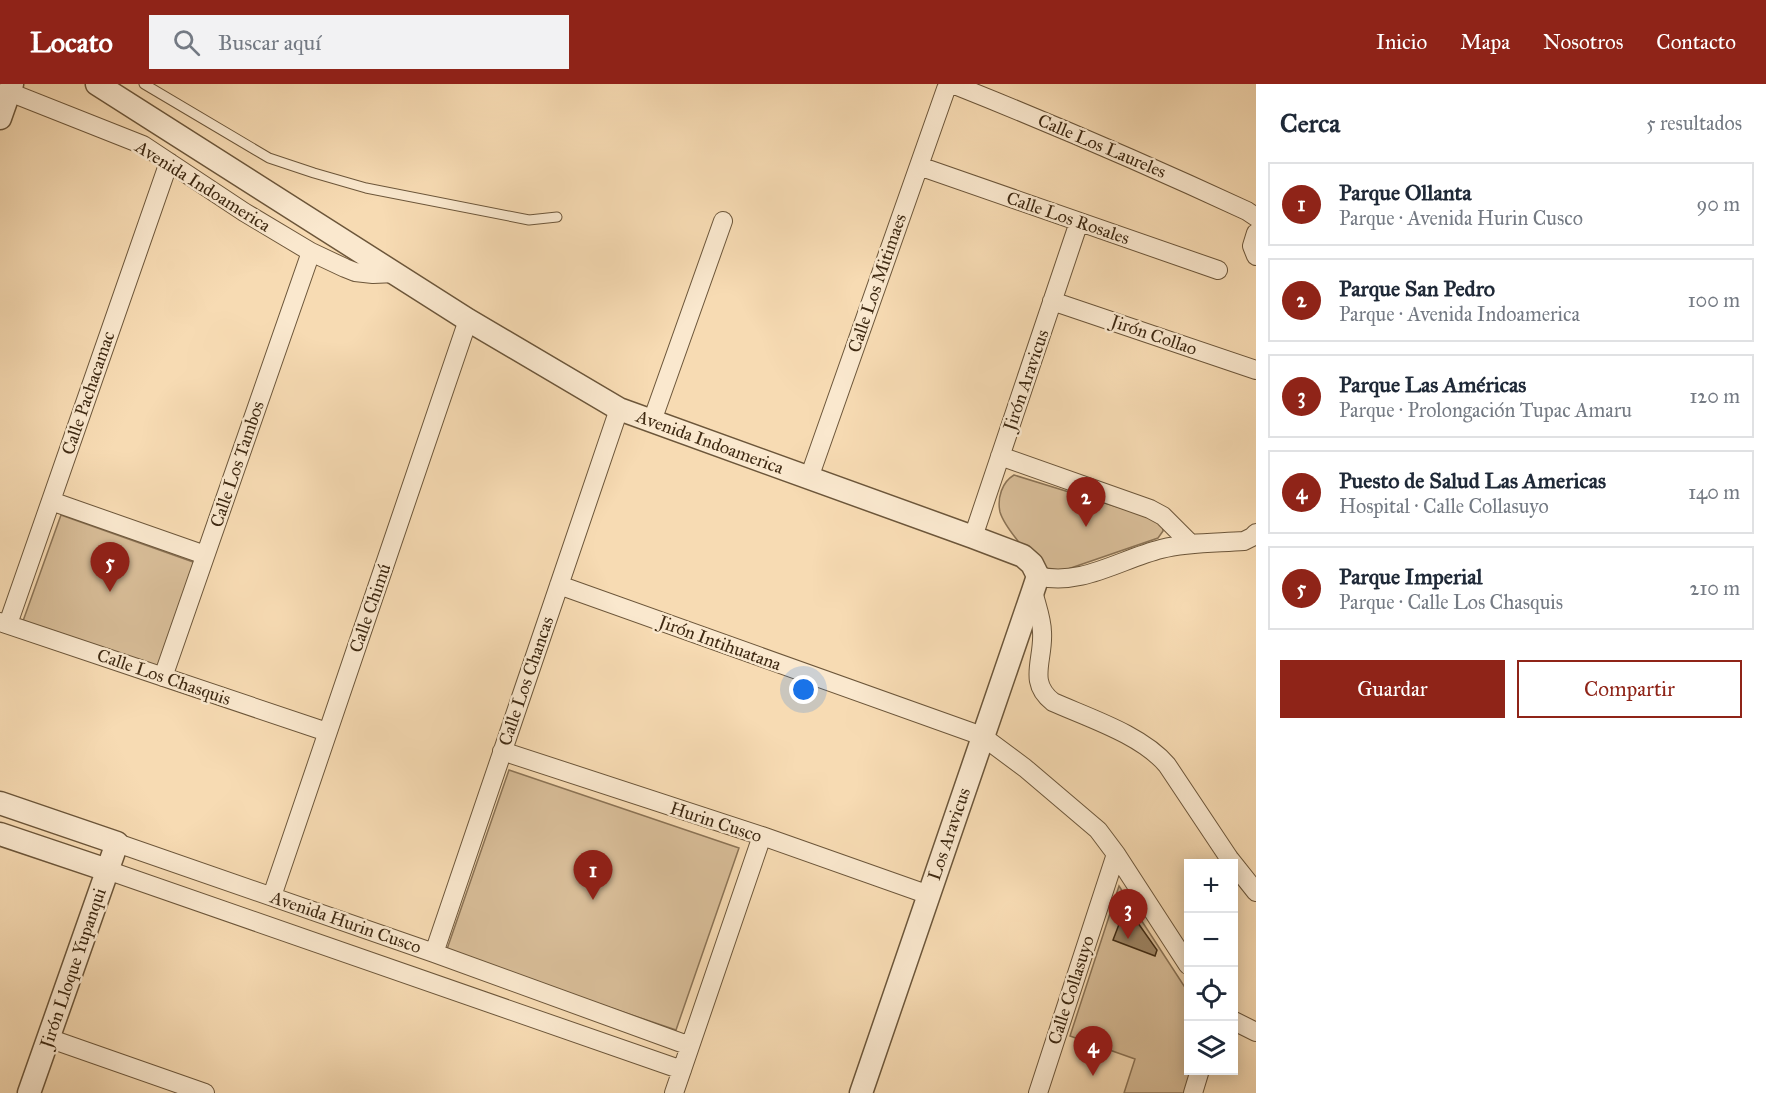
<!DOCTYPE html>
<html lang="es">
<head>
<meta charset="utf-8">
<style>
  :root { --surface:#fff; --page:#f2f2f3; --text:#1f2937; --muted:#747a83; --line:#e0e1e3; --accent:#8f2418 }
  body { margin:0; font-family:"IM FELL Great Primer",serif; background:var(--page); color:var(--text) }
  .controls { position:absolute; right:18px; bottom:18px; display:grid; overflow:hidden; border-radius:0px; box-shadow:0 3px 15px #0003 }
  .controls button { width:54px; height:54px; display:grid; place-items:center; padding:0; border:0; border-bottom:2px solid var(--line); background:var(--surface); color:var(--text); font:30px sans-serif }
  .you { position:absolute; left:804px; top:606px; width:21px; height:21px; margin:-15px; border:4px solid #fff; border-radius:50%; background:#1a73e8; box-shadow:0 0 0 9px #1a73e833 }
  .badge { display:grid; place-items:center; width:39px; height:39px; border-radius:50%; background:var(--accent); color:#fff; font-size:20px; font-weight:700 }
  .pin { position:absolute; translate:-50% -50px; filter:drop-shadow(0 2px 3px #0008) }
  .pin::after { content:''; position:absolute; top:32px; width:21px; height:18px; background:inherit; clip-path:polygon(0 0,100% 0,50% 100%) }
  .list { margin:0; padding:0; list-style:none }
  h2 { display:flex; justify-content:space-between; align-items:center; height:78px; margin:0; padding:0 24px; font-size:26px }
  h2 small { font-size:20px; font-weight:400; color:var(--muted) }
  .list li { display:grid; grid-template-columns:39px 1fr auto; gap:18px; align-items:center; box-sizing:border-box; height:84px; margin:0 12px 12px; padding:0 12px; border:2px solid var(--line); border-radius:0px }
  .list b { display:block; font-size:22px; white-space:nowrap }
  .list p { margin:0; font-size:20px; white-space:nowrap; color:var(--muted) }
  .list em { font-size:20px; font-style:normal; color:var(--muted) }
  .actions { display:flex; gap:12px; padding:18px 24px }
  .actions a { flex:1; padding:14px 0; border:2px solid var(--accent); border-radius:0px; text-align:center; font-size:21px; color:var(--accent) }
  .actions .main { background:var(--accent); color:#fff }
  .icon { flex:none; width:33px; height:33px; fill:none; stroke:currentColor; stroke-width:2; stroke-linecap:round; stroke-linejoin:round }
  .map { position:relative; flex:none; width:1256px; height:1009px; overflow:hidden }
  header { display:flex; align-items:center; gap:36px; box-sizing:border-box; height:84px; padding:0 30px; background:var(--accent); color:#fff }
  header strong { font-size:28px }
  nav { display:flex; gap:33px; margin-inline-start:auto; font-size:21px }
  .search { width:420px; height:54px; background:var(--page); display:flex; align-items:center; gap:15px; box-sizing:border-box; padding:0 21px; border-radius:0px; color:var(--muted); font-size:22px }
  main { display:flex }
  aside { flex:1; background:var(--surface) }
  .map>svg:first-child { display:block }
  .green { fill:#d8bd98; stroke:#8b7355; stroke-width:1.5 }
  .building { fill:#9e8666; stroke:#3e2912; stroke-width:1.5 }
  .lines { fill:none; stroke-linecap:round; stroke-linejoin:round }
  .service-casing { stroke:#6c563a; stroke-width:11 }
  .minor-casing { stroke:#6c563a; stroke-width:20 }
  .tertiary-casing { stroke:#6c563a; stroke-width:25 }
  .service { stroke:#fae8ce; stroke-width:9 }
  .minor { stroke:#fae8ce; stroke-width:18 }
  .tertiary { stroke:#fae8ce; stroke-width:22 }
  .labels { text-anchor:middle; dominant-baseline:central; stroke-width:5; stroke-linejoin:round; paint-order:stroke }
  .street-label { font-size:18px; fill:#3e2912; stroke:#fae8ce }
</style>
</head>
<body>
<header>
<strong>Locato</strong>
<div class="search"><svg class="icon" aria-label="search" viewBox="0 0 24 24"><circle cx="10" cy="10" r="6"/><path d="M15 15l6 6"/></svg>Buscar aquí</div>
<nav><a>Inicio</a><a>Mapa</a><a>Nosotros</a><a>Contacto</a></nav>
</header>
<main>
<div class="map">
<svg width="1256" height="1009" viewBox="0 0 1256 1009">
  <rect width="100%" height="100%" fill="#f7dbb3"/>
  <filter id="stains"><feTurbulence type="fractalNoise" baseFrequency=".00333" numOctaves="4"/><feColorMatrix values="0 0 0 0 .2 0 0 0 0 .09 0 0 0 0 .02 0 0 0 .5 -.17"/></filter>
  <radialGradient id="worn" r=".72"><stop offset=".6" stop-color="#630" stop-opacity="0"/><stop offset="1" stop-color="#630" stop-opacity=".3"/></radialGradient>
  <path class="green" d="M1014 391 1153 434 1162 439 1163 447 1158 454 1065 486C1061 487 1055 488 1051 487 1037 484 1004 442 1000 428 997 414 1002 398 1014 391Z
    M61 431 196 479 159 584 23 537Z
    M509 686 739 764 676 946 446 868Z
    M1119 802 1188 908V986L1193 987 1186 1009H1124L1135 975 1070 952Z"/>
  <path class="building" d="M1126 822 1157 866 1155 872 1113 856Z"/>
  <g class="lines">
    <g class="service-casing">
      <path id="service" d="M144 0 269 74 314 89 366 104 529 136 557 133"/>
    </g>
    <g class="minor-casing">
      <path id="minor" d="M9 8 143 61 244 128 311 168 345 184 355 188 373 190 396 189
        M919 82 1218 186
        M1256 149 1252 162 1256 172
        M1052 217 1256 286
        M652 337 723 137
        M1000 372 1150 425 1163 432 1191 460
        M809 394 946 5 950 2H957C1055 41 1152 83 1247 127L1256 133
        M51 417 205 471
        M973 453 1079 138
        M1038 492C1080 503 1121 475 1161 465 1188 458 1217 459 1244 457L1252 453 1256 449
        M559 501 982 652 1025 684 1098 746 1116 770 1188 881
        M1033 507C1036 520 1042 535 1042 548 1044 576 1027 598 1053 618 1089 634 1142 651 1167 681L1229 774 1256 808
        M0 538 327 648
        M8 540 169 78
        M163 593 311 168
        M502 667 762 752 929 811
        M117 759 434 869 690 962
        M107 786 682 986
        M272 812 468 236
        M434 869 619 325
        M1234 937 1256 948
        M48 954 205 1009
        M674 1009 762 752
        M1038 1009 1116 770
        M1193 1009 1200 986"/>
    </g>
    <g class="tertiary-casing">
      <path id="tertiary" d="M97 0 468 236 619 325 973 453 1023 472 1032 480 1038 492 1033 507 861 1009
        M0 34 12 0
        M0 719 117 759 29 1009
        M0 750 107 786"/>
    </g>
    <use href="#service" class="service"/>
    <use href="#minor" class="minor"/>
    <use href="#tertiary" class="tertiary"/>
  </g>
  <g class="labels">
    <g class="street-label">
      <text transform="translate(1102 62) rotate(23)">Calle Los Laureles</text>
      <text transform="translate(203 102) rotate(32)">Avenida Indoamerica</text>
      <text transform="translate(1068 134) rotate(19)">Calle Los Rosales</text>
      <text transform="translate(877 199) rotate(-71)">Calle Los Mitimaes</text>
      <text transform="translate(1154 251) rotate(19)">Jirón Collao</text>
      <text transform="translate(1026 296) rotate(-71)">Jirón Aravicus</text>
      <text transform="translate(88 309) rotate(-71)">Calle Pachacamac</text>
      <text transform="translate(710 358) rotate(20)">Avenida Indoamerica</text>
      <text transform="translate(237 380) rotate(-71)">Calle Los Tambos</text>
      <text transform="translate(370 524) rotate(-71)">Calle Chimú</text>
      <text transform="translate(720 559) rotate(20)">Jirón Intihuatana</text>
      <text transform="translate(164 593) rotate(19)">Calle Los Chasquis</text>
      <text transform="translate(526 597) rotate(-71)">Calle Los Chancas</text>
      <text transform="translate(716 738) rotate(18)">Hurin Cusco</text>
      <text transform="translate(949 750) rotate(-71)">Los Aravicus</text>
      <text transform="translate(346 838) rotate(19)">Avenida Hurin Cusco</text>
      <text transform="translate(73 884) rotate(-71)">Jirón Lloque Yupanqui</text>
      <text transform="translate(1071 906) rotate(-72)">Calle Collasuyo</text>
    </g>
  </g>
  <rect width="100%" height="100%" filter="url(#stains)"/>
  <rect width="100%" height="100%" fill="url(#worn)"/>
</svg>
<div class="controls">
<button>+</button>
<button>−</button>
<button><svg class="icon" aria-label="locate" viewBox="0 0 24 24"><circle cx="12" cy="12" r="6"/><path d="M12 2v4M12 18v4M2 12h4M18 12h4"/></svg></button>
<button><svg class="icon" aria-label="layers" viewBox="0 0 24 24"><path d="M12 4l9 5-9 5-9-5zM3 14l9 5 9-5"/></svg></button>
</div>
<div class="you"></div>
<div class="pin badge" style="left:593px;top:816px">1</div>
<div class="pin badge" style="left:1086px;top:443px">2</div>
<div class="pin badge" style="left:1128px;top:855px">3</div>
<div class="pin badge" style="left:1093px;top:992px">4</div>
<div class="pin badge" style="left:110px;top:508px">5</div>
</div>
<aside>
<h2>Cerca<small>5 resultados</small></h2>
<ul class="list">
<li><span class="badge">1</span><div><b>Parque Ollanta</b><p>Parque · Avenida Hurin Cusco</p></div><em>90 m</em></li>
<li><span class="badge">2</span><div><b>Parque San Pedro</b><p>Parque · Avenida Indoamerica</p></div><em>100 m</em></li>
<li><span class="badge">3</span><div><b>Parque Las Américas</b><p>Parque · Prolongación Tupac Amaru</p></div><em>120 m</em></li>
<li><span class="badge">4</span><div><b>Puesto de Salud Las Americas</b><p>Hospital · Calle Collasuyo</p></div><em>140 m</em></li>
<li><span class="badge">5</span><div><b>Parque Imperial</b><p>Parque · Calle Los Chasquis</p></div><em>210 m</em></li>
</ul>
<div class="actions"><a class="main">Guardar</a><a>Compartir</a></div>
</aside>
</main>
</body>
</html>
